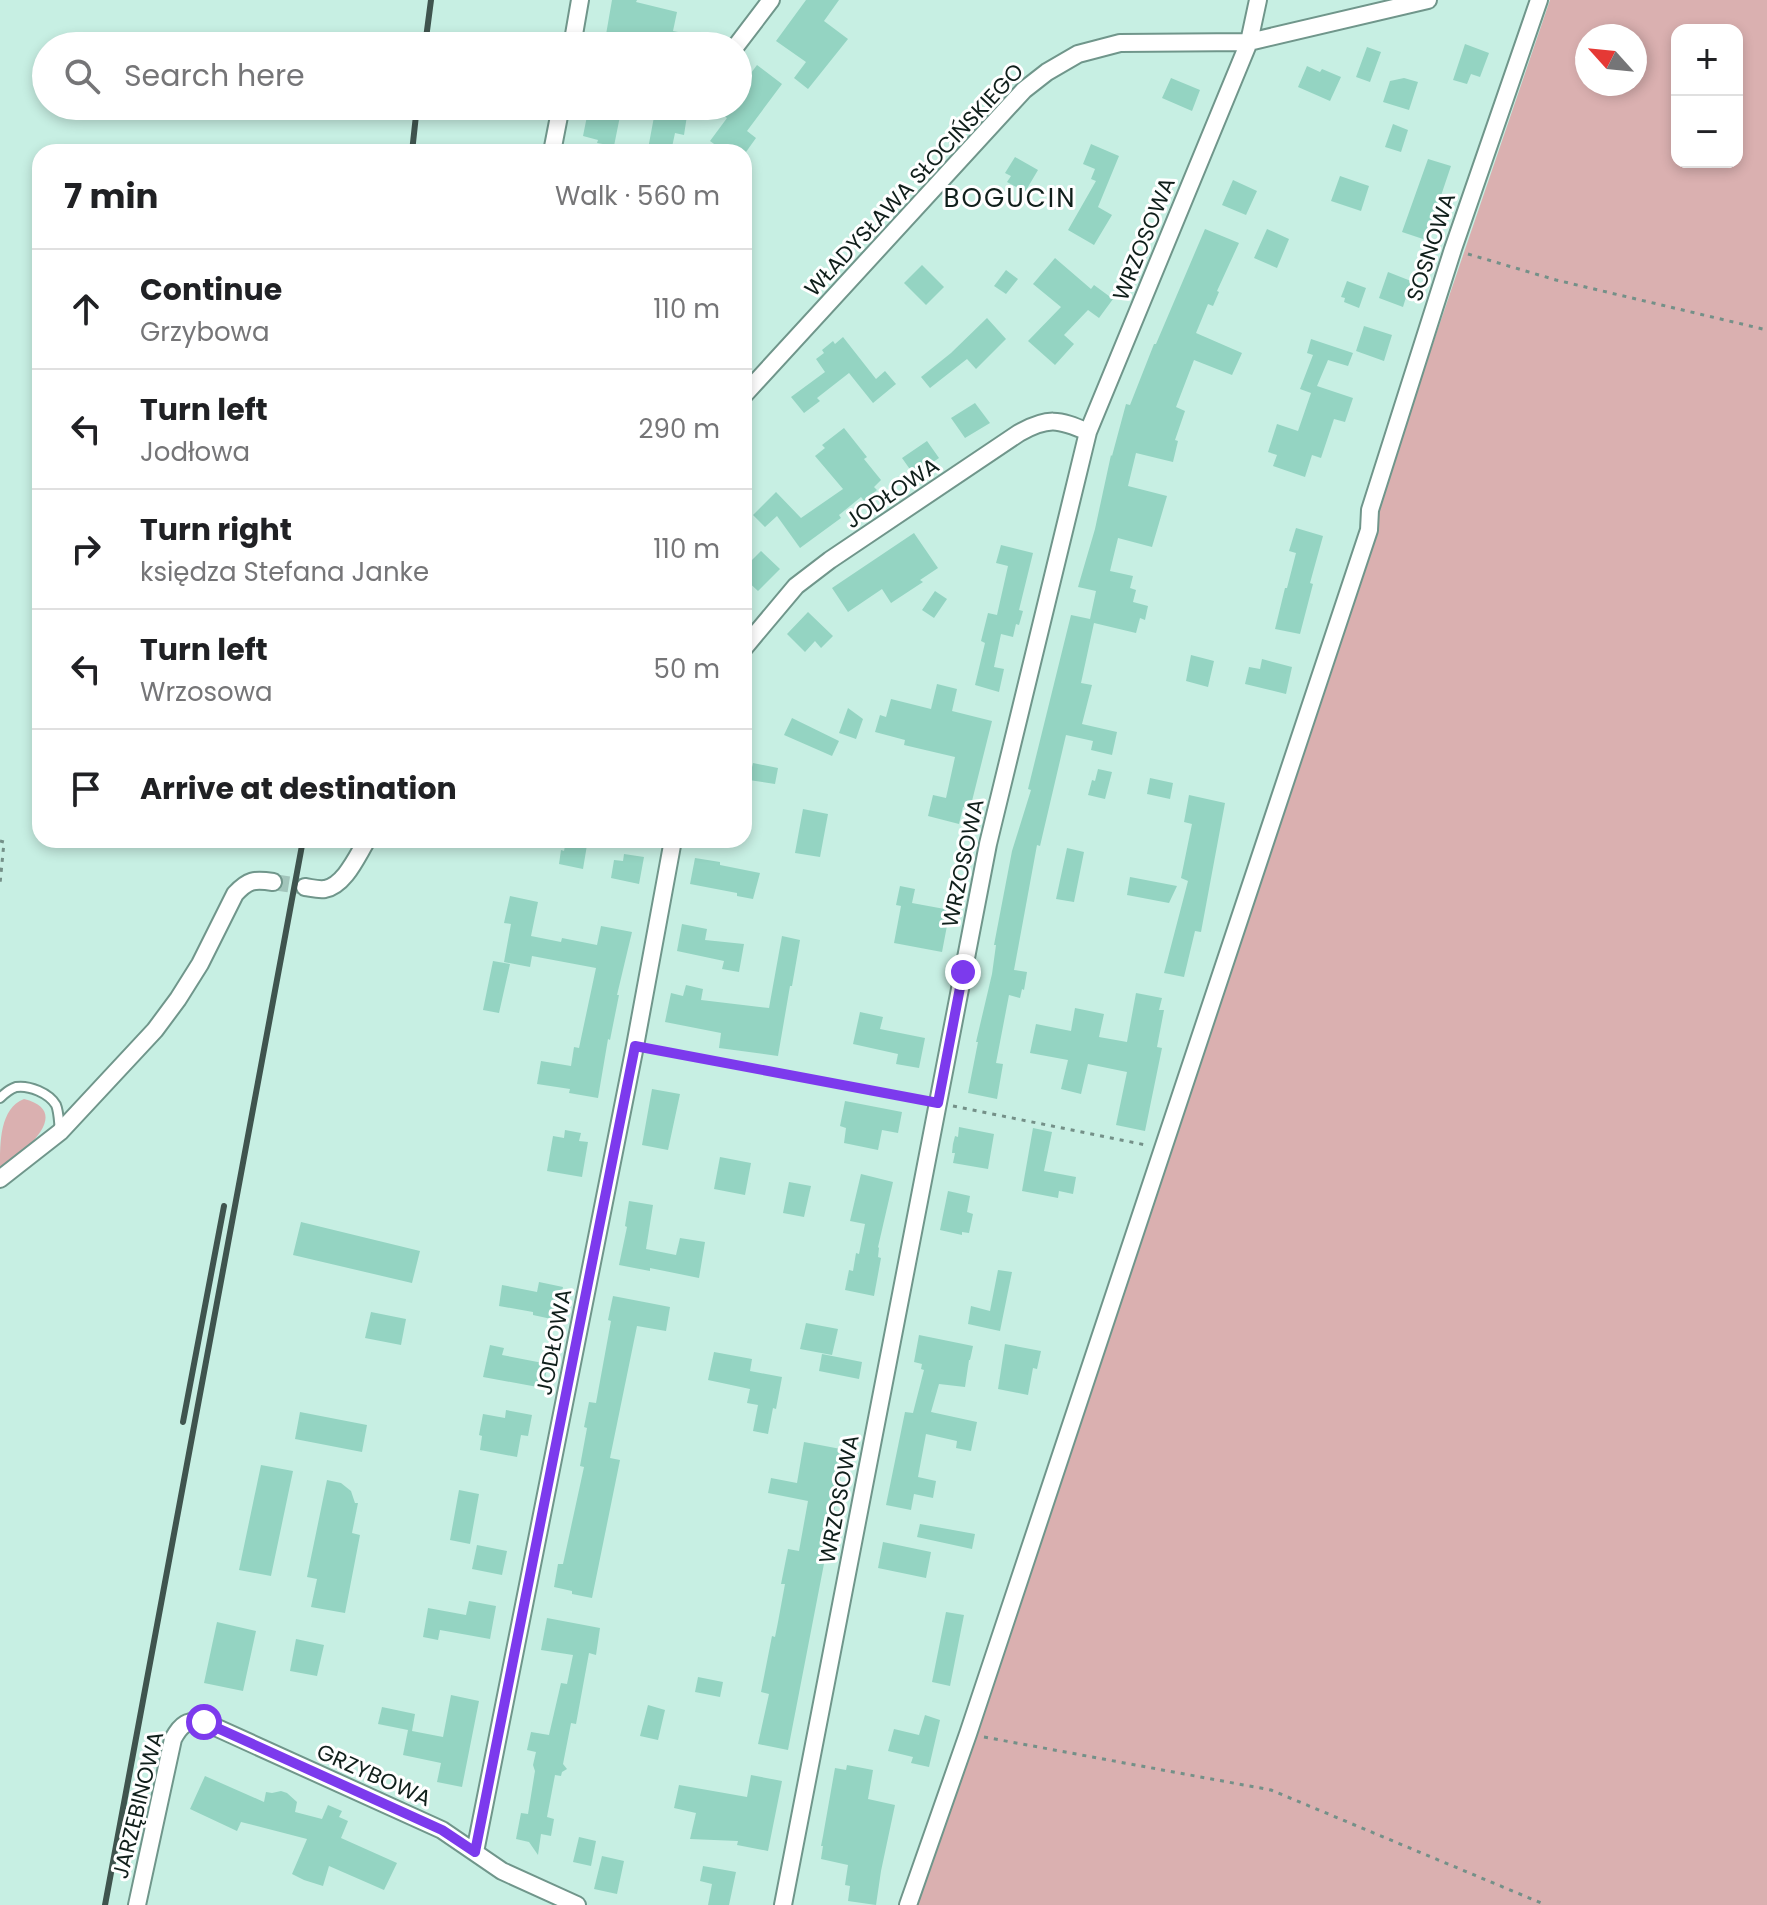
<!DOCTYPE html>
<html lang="en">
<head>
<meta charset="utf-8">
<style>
  :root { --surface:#fff; --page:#f2f2f2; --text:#202124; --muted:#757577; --line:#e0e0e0 }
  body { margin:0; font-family:Poppins,sans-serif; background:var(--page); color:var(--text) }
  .controls { position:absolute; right:24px; top:24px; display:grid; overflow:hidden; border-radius:16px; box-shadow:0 4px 12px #0003 }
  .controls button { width:72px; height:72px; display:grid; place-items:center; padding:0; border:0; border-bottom:2px solid var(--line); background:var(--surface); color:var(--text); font:40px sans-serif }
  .compass { position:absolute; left:1575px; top:24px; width:72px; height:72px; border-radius:50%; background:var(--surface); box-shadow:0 4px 12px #0003; rotate:297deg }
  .stop { position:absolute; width:24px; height:24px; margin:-18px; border:6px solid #7c3aed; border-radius:50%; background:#fff }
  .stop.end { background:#7c3aed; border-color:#fff; box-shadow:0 2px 8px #0008 }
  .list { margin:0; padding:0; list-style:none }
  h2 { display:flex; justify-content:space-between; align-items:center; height:104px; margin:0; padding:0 32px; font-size:34px }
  h2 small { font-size:26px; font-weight:400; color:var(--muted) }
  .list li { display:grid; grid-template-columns:52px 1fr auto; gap:24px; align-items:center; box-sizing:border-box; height:120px; padding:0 32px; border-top:2px solid var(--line) }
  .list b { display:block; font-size:30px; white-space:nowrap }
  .list p { margin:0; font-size:26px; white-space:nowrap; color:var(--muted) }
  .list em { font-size:26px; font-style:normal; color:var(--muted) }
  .icon { flex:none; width:44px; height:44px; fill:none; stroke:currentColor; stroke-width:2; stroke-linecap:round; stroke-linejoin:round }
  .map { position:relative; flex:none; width:1767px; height:1905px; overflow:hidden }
  .search { position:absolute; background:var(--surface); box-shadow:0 4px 12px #0003; left:32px; top:32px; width:720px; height:88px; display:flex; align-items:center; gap:20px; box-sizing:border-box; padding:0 28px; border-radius:44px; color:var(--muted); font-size:30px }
  .panel { position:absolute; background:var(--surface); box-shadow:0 4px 12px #0003; left:32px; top:144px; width:720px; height:704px; border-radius:24px }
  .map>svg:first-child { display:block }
  .green { fill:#dab0b0; fill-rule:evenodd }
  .building { fill:#94d4c2 }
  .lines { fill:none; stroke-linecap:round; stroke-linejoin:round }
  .minor-tunnel { stroke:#a2c5bb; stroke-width:16; stroke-dasharray:16 8; stroke-linecap:butt }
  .service-casing { stroke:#70968b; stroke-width:12 }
  .minor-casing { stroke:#70968b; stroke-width:20 }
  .path { stroke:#749088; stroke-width:3; stroke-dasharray:4 6; stroke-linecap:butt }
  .service { stroke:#fff; stroke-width:8 }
  .minor { stroke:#fff; stroke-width:16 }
  .rail { stroke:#3f544e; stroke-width:6 }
  .route { stroke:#7c3aed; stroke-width:10 }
  .labels { text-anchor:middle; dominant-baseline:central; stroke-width:6; stroke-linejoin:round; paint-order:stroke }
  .street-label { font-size:22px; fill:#101f1b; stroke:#fff }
  .quarter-label { font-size:26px; letter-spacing:2px; fill:#101f1b; stroke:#fff }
</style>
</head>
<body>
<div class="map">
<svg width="1767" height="1905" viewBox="0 0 1767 1905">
  <rect width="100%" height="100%" fill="#c7efe3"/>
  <path class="green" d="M1550 0H1767V1905H901ZM1677 30H1737V162H1677ZM1587 36H1635V84H1587Z
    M24 1099C75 1112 22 1153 3 1167H0C0 1142 0 1108 24 1099Z"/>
  <path class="building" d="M612 0H637L636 2 677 12 673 31 714 39 713 46H604Z
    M806 0H839L824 21 848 39 808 89 794 78 806 62 776 41Z
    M1465 44 1489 53 1480 77 1471 74 1467 84 1453 80Z
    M1367 47 1381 52 1370 82 1356 77Z
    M757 65 782 84 747 131 756 138 746 152H725L710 141 727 118 710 106H738V84L749 71 751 73Z
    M1307 66 1320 72 1322 69 1341 77 1330 101 1298 87Z
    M1171 78 1200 90 1192 111 1162 98Z
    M1404 78 1418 82 1409 110 1383 102 1390 81Z
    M589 106H622L614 146 597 143 598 140 583 136Z
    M656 106H671L688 109 684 135 675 133 671 152 648 149Z
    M1393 124 1408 130 1401 152 1385 147Z
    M1091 144 1119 156 1098 207 1112 215 1094 245 1068 230 1096 181 1091 179 1095 169 1083 164Z
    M1015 157 1038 170 1025 192 1007 182 1011 176 1005 173Z
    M1428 159 1451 166 1426 240 1402 232Z
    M1340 176 1369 186 1361 211 1331 201Z
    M1233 180 1257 191 1246 215 1222 205Z
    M1205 229 1239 243 1217 291 1219 292 1213 306 1208 304 1196 333 1242 353 1232 375 1194 360 1176 407 1185 411 1175 440 1178 441 1173 462 1136 453 1128 486 1167 496 1152 547 1118 538 1110 571 1133 576 1130 588 1136 590 1133 602 1148 606 1145 620 1140 618 1136 633 1094 623 1081 683 1092 685 1082 724 1117 732 1112 755 1091 750 1093 741 1066 735 1040 846 1037 845 1014 970 1027 972 1024 990 1022 989 1020 998 1009 995 996 1063 1003 1064 997 1099 968 1093 978 1042H976L992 974 996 945H994L1012 851 1031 790 1028 789 1071 615 1090 619 1096 591 1078 587 1095 529 1111 455 1112 456 1126 404 1130 405 1154 344H1156Z
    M1267 229 1289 239 1277 268 1254 258Z
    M1055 258 1091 289 1094 285 1113 299 1099 318 1088 310 1064 335 1074 344 1055 365 1028 341 1061 307 1033 284Z
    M922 265 944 287 926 305 904 283Z
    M1006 270 1018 279 1006 294 994 286Z
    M1388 272 1411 281 1403 307 1379 298Z
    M1347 281 1366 288 1359 308 1344 302 1345 298 1341 297Z
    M987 318 1006 339 976 369 967 359 930 388 921 377 951 353Z
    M1364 326 1392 335 1384 361 1356 351Z
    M843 337 876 379 885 371 896 384 873 403 849 373 817 398 820 401 804 413 791 397 825 372 816 359 824 353 822 350 833 341 835 344Z
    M1311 339 1353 353 1348 366 1328 360 1317 386 1353 398 1345 422 1334 419 1321 458 1312 455 1305 477 1273 466 1277 455 1268 452 1277 424 1298 431 1311 393 1300 389 1313 355 1307 353Z
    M975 403 990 423 965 438 951 418Z
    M844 428 867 457 864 459 881 480 874 487 877 490 864 501 861 497 839 515 841 518 800 548 777 516 765 527 753 515 776 492 801 518 843 489 815 456 825 448 822 445Z
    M927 441 939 458 914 475 902 458Z
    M1296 528 1323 536 1310 583 1313 584 1300 634 1275 629 1285 588H1287L1296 553 1289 551Z
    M914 533 938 568 920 580 923 582 891 603 882 589 848 612 832 588Z
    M1001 545 1033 553 1019 610 1023 611 1019 625 1016 624 1013 637 1001 634 994 667 1004 669 999 692 975 685 985 643 981 641 988 613 997 615 1008 566 996 563Z
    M761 551 780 569 758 591 744 578V568Z
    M935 591 947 599 934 618 922 610Z
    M808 612 833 636 821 648 815 641 805 652 787 634Z
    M1191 655 1214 661 1208 687 1186 681Z
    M1262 659 1292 667 1286 694 1245 684 1249 667 1260 669Z
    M937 684 957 689 952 711 992 721 970 809 963 807 959 824 928 816 933 795 946 798 955 757 904 745 905 740 875 732 880 715 886 717 891 699 931 709Z
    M848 708 863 719 856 739 839 733Z
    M792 718 839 741 832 756 784 735Z
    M753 763 778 768 775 784 749 780Z
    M1098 769 1112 772 1105 799 1088 795 1092 780 1095 781Z
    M1150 778 1173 783 1170 799 1147 794Z
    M1189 795 1225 803 1201 932 1195 931 1184 977 1164 973 1188 881 1181 878 1192 824 1184 822Z
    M803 809 828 814 820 857 795 853Z
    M566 841 587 845 583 869 559 864 561 850 564 851Z
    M1067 848 1084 852 1074 902 1056 899Z
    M624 854 644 857 639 884 611 878 614 860 623 861Z
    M695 858 720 862V865L760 873 753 899 737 896V893L690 884Z
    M1130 877 1177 886 1169 903 1127 895Z
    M900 886 915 889 912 903 950 910 942 952 894 943 901 906 896 905Z
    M510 896 538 902 531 936 561 942 562 938 597 945 601 926 632 932 617 995H619L610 1040 608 1039 598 1098 569 1093 570 1089 537 1084 541 1061 571 1066 574 1047 579 1048 596 968 532 956 530 967 504 962 511 924 504 923Z
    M682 924 707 929 705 940 744 944 739 972 722 969 724 961 677 951Z
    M782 936 800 940 792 986H790L778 1056 719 1048 721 1033 665 1022 671 993 683 996 686 985 703 989 701 1000 769 1008Z
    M493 961 510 964 499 1013 483 1010Z
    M1136 993 1162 998 1159 1010H1164L1157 1047 1162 1048 1145 1131 1116 1125 1127 1072 1088 1064 1081 1094 1061 1089 1068 1060 1030 1053 1036 1024 1071 1031 1075 1008 1104 1014 1099 1037 1127 1042Z
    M860 1012 883 1017 880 1029 925 1038 919 1068 896 1064 898 1054 853 1044Z
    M652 1089 680 1094 668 1150 642 1145Z
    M845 1101 902 1112 898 1133 882 1130 878 1150 844 1143 846 1128 840 1126Z
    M959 1127 994 1134 988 1169 953 1163 955 1153H952L953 1144 955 1136 958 1137Z
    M1033 1128 1052 1132 1044 1171 1076 1177 1073 1194 1059 1191 1058 1198 1022 1191Z
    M565 1130 581 1133 579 1141 588 1142 582 1177 547 1171 553 1136 564 1138Z
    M720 1157 751 1163 745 1195 714 1189Z
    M861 1174 893 1182 878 1247 879 1248 878 1257 881 1258 874 1296 845 1290 849 1270 853 1271 856 1253 859 1254 865 1224 850 1221Z
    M789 1182 811 1186 804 1217 783 1213Z
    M948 1191 970 1196 967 1212 973 1214 969 1233 962 1232V1235L940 1230Z
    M629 1201 653 1205 646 1249 676 1255 680 1238 705 1242 699 1278 650 1268V1271L619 1265 627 1227 625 1226Z
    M301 1222 420 1251 412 1283 293 1255Z
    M998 1270 1012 1272 1000 1331 968 1324 971 1306 990 1311Z
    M539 1282 563 1287 556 1320 533 1315V1312L499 1306 502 1285 537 1292Z
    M613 1296 670 1307 666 1331 637 1326 610 1458 620 1460 592 1598 572 1594V1591L554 1587 558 1564H563L584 1467 580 1466 587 1428 584 1427 589 1402 596 1403 611 1321 608 1320Z
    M371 1312 406 1319 401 1345 365 1338Z
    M806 1323 838 1329 832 1355 800 1349Z
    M919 1335 973 1346 970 1360H969L965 1387 939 1384 931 1412 977 1422 971 1451 956 1448 957 1441 926 1434 918 1477 936 1481 933 1498 914 1494 911 1510 886 1505 905 1412 913 1413 924 1370 921 1369 922 1364 914 1362Z
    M1005 1344 1041 1351 1037 1369 1033 1368 1028 1395 998 1389Z
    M490 1345 504 1348 502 1355 548 1364 543 1388 483 1377Z
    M714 1352 752 1359 750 1371 782 1377 776 1409 773 1408 768 1434 753 1431 758 1405 747 1403 750 1389 708 1380Z
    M822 1354 862 1362 859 1379 819 1371Z
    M506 1410 532 1415 528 1436 521 1435 517 1457 480 1450 482 1436 479 1435 483 1414 505 1418Z
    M300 1412 367 1425 362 1452 295 1439Z
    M804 1442 846 1450 788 1750 758 1744 769 1694 761 1692 772 1636 775 1637 778 1622 785 1584H781L788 1549 799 1551 808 1501 768 1493 771 1478 797 1483Z
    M261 1465 293 1471 271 1576 239 1570Z
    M327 1480 341 1483 351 1491 355 1503H358L352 1533 360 1535 345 1613 311 1607 317 1579 307 1577Z
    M459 1490 479 1494 470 1544 450 1540Z
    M920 1524 975 1534 972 1549 917 1537Z
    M883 1542 931 1552 926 1578 878 1568Z
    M477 1545 507 1551 502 1575 472 1569Z
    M469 1601 496 1606 490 1639 440 1630 438 1640 423 1637 428 1608 466 1615Z
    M946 1612 964 1615 950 1686 932 1682Z
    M547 1618 600 1628 596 1655 589 1653 576 1724 571 1723 563 1764 567 1769 562 1772 561 1776 555 1775 547 1817 554 1819 551 1836 541 1834 538 1855 529 1842 516 1839 521 1813 528 1814 535 1771 533 1765 536 1752 527 1750 531 1732 549 1735 561 1683 567 1684 573 1655 541 1650Z
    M217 1622 256 1631 243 1691 204 1683Z
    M296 1639 324 1645 317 1676 290 1671Z
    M698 1677 723 1682 720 1697 695 1692Z
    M451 1695 479 1701 462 1787 437 1782 441 1763 403 1755 408 1730 378 1724 382 1707 415 1714 412 1731 443 1737Z
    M648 1705 665 1710 658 1740 640 1736Z
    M925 1715 940 1720 929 1767 911 1763 913 1757 888 1751 894 1729 919 1735Z
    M847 1765 873 1770 868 1799 895 1805 881 1871 876 1905 848 1901 850 1886 845 1885 848 1865 821 1859 823 1846H821L823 1836 835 1768 846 1770Z
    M751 1775 782 1781 768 1851 737 1845 738 1841 690 1839 696 1813 674 1808 679 1785 747 1797Z
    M205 1776 264 1802 266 1792 272 1793 281 1791 287 1793 297 1802 295 1812 322 1819 328 1805 342 1811 339 1817 348 1821 341 1838 397 1863 384 1890 329 1866 323 1886 304 1880 292 1874 307 1839 241 1822 237 1831 190 1809Z
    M579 1837 596 1841 591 1866 573 1862Z
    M602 1856 624 1861 617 1894 594 1889Z
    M703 1866 736 1872 729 1905H708L712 1884 700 1881Z"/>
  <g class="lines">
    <path class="minor-tunnel" d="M273 882 305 887"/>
    <g class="service-casing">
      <path id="service" d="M0 1098C4 1094 10 1089 16 1087 29 1085 49 1093 56 1105 59 1112 59 1124 60 1131"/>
    </g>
    <g class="minor-casing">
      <path id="minor" d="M572 46 580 0
        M736 46 771 0
        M552 152 561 106
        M744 395 1024 90 1047 72 1078 54 1120 43 1249 42 1428 0
        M744 648 796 586 830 560 1019 433C1048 417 1058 419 1088 432
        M305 887C312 888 318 890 325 889 345 885 357 856 367 840
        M0 1179 60 1132 155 1030 178 999 200 964 235 894C248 880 254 879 273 882
        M475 1852 635 1046 673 840
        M137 1905 173 1739C181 1724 187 1720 204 1722L442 1830 502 1871 577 1905
        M783 1905 988 844 1088 432 1249 42 1258 0
        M908 1905 968 1734 1369 530 1370 510 1453 249 1539 0"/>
    </g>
    <path class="path" d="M1468 254 1556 280 1767 330
      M0 841 4 842 0 884
      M650 1049 922 1100
      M953 1106 1146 1145
      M984 1737 1271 1790 1546 1905"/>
    <use href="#service" class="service"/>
    <use href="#minor" class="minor"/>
    <path class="rail" d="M425 46 431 0
      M412 152 417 106
      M183 1422 224 1206
      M105 1905 303 840"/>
  </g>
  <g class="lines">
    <path class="route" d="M204 1722 442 1830 475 1852 635 1046 938 1103 963 972"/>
  </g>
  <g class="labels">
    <g class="street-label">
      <text transform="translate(914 180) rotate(-47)">WŁADYSŁAWA SŁOCIŃSKIEGO</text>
      <text transform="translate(1144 239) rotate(-68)">WRZOSOWA</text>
      <text transform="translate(1431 247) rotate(-72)">SOSNOWA</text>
      <text transform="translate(892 493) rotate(-34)">JODŁOWA</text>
      <text transform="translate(963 863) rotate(-78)">WRZOSOWA</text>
      <text transform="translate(554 1342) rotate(-79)">JODŁOWA</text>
      <text transform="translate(839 1499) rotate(-79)">WRZOSOWA</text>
      <text transform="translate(374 1775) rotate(24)">GRZYBOWA</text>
      <text transform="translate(138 1805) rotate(-76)">JARZĘBINOWA</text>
    </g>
    <g class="quarter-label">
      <text x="1010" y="198">BOGUCIN</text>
    </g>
  </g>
</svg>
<div class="controls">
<button>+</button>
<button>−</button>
</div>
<svg class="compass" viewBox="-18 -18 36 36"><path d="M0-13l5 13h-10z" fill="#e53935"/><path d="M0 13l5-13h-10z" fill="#757577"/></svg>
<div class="stop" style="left:204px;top:1722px"></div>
<div class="stop end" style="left:963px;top:972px"></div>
<div class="search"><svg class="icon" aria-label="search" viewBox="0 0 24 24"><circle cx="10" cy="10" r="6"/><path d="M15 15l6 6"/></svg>Search here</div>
<section class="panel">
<h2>7 min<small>Walk · 560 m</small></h2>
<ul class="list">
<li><svg class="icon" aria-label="ahead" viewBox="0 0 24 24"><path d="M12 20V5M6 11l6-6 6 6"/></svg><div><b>Continue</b><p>Grzybowa</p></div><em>110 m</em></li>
<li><svg class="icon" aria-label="left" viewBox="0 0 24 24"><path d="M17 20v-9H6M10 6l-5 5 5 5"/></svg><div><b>Turn left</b><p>Jodłowa</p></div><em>290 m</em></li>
<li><svg class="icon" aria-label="right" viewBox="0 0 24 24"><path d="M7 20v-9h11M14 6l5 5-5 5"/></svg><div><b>Turn right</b><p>księdza Stefana Janke</p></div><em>110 m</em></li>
<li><svg class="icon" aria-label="left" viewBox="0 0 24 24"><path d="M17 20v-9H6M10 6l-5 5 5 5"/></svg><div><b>Turn left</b><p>Wrzosowa</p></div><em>50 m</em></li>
<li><svg class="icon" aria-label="arrive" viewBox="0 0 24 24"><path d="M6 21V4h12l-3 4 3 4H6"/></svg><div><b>Arrive at destination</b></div></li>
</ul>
</section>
</div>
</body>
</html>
